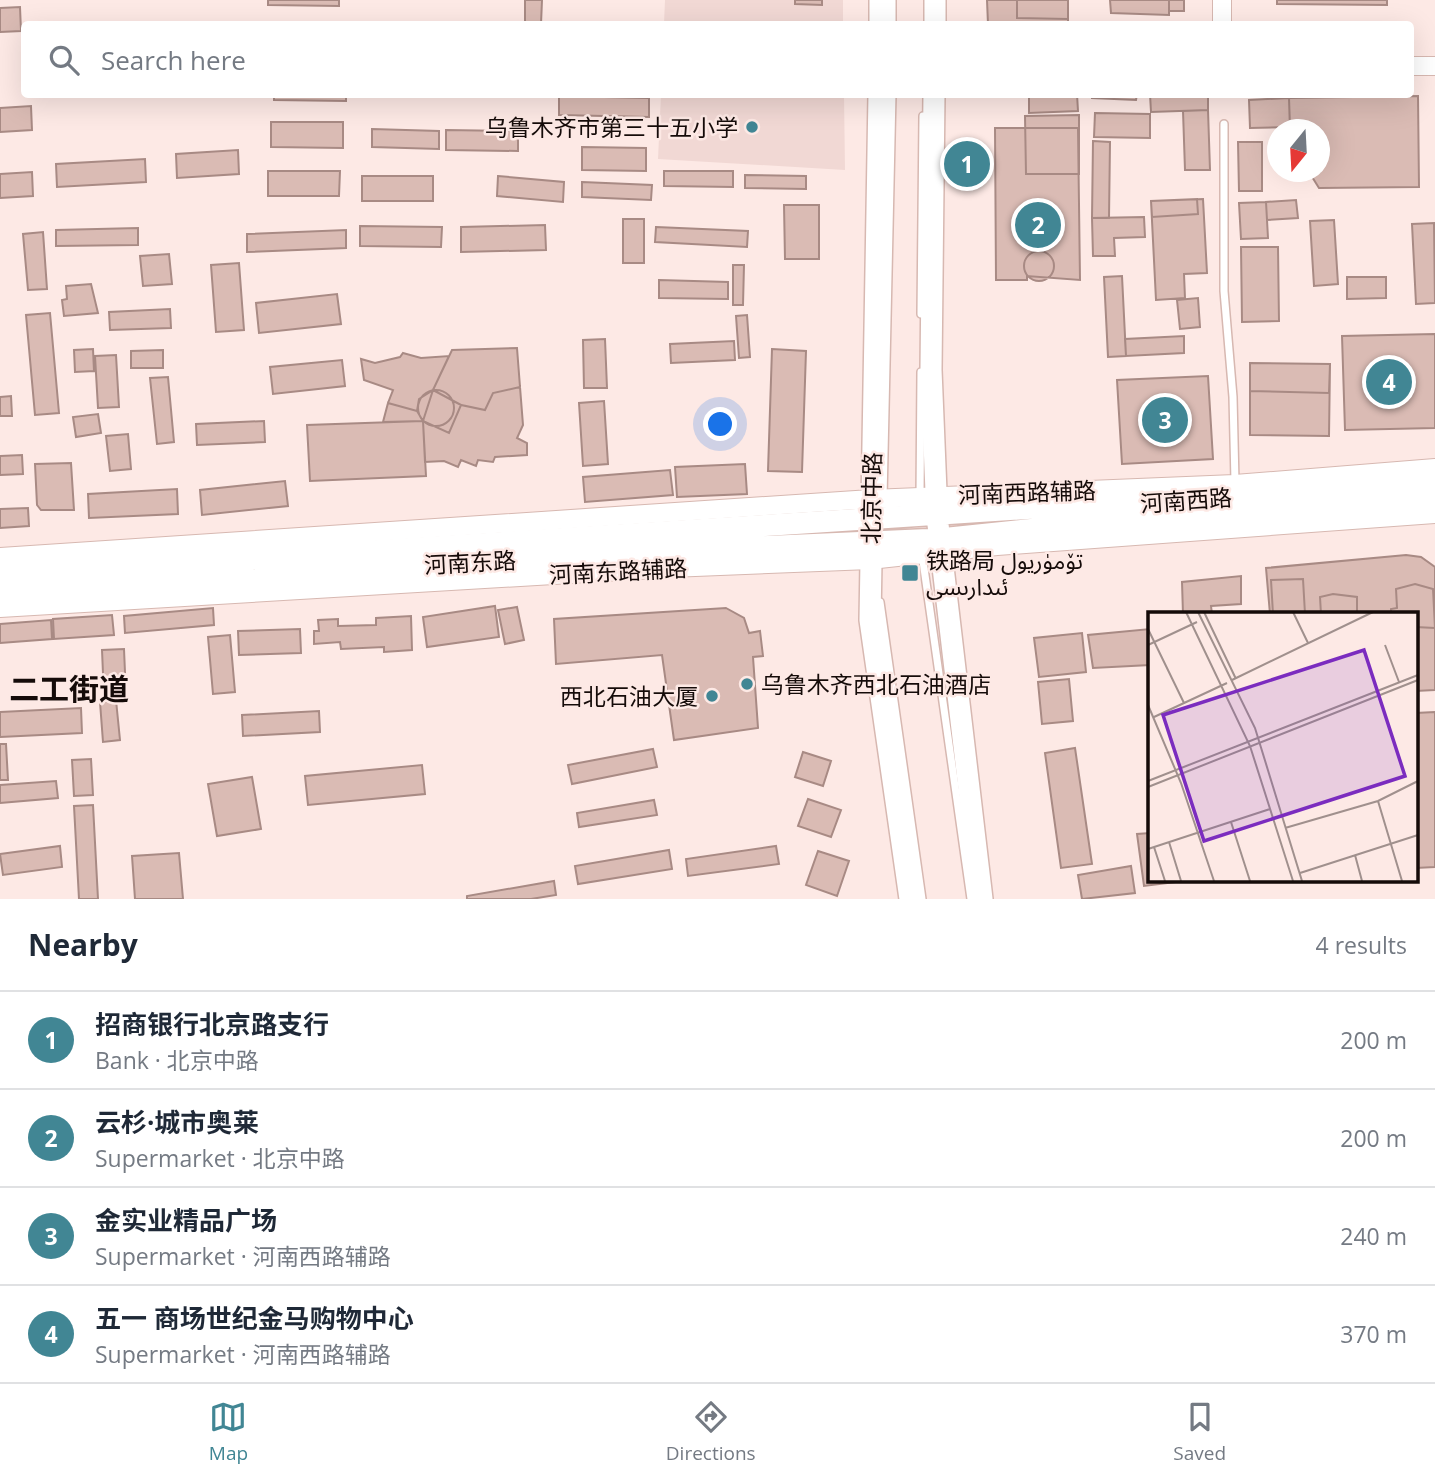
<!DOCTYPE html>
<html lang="en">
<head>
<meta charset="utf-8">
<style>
  :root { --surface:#fff; --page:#f2f2f3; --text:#1f2937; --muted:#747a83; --line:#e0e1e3; --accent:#418694 }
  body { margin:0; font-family:"Open Sans","Noto Sans Arabic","Noto Sans SC",sans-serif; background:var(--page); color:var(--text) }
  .compass { position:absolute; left:1267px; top:119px; width:63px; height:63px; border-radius:50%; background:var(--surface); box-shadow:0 7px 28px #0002; rotate:198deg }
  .you { position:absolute; left:721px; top:425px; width:24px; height:24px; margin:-18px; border:5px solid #fff; border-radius:50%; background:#1a73e8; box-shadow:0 0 0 10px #1a73e833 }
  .badge { display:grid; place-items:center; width:46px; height:46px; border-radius:50%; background:var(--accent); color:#fff; font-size:23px; font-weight:700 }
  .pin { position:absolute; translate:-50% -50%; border:4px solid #fff; box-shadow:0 2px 7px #0006 }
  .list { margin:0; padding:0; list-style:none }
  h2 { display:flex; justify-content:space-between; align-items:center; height:91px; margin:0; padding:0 28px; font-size:30px }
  h2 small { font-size:23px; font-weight:400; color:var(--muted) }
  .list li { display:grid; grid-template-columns:46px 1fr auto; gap:21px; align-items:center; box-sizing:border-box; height:98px; padding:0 28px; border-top:2px solid var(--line) }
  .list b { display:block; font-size:26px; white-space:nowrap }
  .list p { margin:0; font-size:23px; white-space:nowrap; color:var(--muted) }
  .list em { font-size:23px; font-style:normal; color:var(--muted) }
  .icon { flex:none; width:38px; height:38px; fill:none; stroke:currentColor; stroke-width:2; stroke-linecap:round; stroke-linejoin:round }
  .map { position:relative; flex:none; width:1435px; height:899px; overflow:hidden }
  .search { position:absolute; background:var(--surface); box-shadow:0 7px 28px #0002; left:21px; right:21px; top:21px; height:77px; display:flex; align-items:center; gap:18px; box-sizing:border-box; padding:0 24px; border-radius:7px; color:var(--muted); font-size:26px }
  .sheet { height:483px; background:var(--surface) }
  nav { display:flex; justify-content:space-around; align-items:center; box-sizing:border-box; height:98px; border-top:2px solid var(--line); background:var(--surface); font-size:19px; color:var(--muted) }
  nav a { display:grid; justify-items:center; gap:4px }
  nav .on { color:var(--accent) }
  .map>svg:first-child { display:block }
  .built { fill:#f1d8d4 }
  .building { fill:#dabbb4; stroke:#a88a84; stroke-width:2 }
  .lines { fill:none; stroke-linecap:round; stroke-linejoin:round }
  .service-casing { stroke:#d7b8b1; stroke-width:10 }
  .tertiary-casing { stroke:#d7b8b1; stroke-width:20 }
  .primary-casing { stroke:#d7b8b1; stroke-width:24 }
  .service { stroke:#fff; stroke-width:7 }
  .tertiary { stroke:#fff; stroke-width:18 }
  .primary { stroke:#fff; stroke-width:21 }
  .poi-dot { fill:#418694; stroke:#fde9e5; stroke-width:2.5 }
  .labels { text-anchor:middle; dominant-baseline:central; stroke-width:5; stroke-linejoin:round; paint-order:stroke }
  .poi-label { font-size:23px; fill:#150b09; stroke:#fde9e5; text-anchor:end }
  .street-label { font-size:23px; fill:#150b09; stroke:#fde9e5 }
  .district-label { font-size:30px; font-weight:bold; fill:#150b09; stroke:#fde9e5 }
  .inset-road { fill:none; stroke:#a0908d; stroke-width:2 }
  .view { fill:#7b2cbf; fill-opacity:0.15; stroke:#7b2cbf; stroke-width:3.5 }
  .inset-edge { fill:none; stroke:#150b09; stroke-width:3.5 }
</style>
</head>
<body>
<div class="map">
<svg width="1435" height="899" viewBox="0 0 1435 899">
  <rect width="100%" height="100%" fill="#fde9e5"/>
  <path class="built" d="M665 0H843V24H664Z
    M661 95H844L845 170 658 159Z"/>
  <path class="building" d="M268 0H339V6L268 5Z
    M525 0H542L541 24H525Z
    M795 0H822V5L795 4Z
    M987 0H1068V24H988Z
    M1017 0H1068V19L1017 18Z
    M1110 0H1169V15L1111 13Z
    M1169 0H1184V11H1169Z
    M1277 0H1387V5L1277 4Z
    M20 7 21 31 0 32V8Z
    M274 94H346V101L274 100Z
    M1077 94 1078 111 1029 113V95Z
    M1092 94H1137L1136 100 1092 98Z
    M1150 94H1208V110L1151 112Z
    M559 96 649 98V117L559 115Z
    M1418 96 1419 187 1319 188 1309 172H1320V130H1290L1289 98Z
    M1289 98 1290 127 1250 128 1249 100Z
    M31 106 32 130 0 132V108Z
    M1208 110 1210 170H1185L1183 111Z
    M1095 113 1150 114V138L1094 137Z
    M1079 115V174H1026L1025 116Z
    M271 122H343V148L271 147Z
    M995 128H1078L1080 280 1027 276V280H996Z
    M372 129 439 131V149L372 147Z
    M446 130 518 131V151L446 150Z
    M1093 141 1110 142 1109 218H1092Z
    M1238 142H1262V191H1239Z
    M582 147 646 148V171L582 170Z
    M238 150 239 174 177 178 176 154Z
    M145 159 146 182 57 187 56 164Z
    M268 171H340L339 196H268Z
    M664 171H733V187L664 186Z
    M32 172 33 196 0 198V174Z
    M745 175 806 176V189L745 188Z
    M362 176H433V201H362Z
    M498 176 564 182 563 202 497 196Z
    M582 182 652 185 651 200 582 197Z
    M1197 199 1198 214 1152 217 1151 201Z
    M1203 199 1207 273 1184 274 1185 298 1156 300 1151 201Z
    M1296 200 1298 218 1267 220 1266 202Z
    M1266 202 1268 238 1241 239 1239 203Z
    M784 205H819V259H785Z
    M1144 217 1145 237 1114 238 1115 256H1093L1092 218Z
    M623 219H644V263H623Z
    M1334 220 1338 284 1314 286 1310 221Z
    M1434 223 1435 303 1416 304 1412 224Z
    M545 225 546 250 461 252V227Z
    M360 226 442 227 441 247 360 246Z
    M656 227 748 231 747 247 655 242Z
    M138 228V245L56 246V230Z
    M346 230V248L247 252V234Z
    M43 232 47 289 28 290 23 234Z
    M1241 247H1278L1279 321 1242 322Z
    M1024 266a15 15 0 1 1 30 0a15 15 0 1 1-30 0Z
    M169 254 172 284 143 286 140 256Z
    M239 263 244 330 216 332 211 265Z
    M733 265H744L743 305H733Z
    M1122 276 1126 356 1108 357 1104 277Z
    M1347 277H1386V298L1347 299Z
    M659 280 728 282V299L659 298Z
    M91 284 98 313 64 316 62 300 67 299 66 286Z
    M337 294 341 324 259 333 256 303Z
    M1198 298 1200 327 1180 329 1177 300Z
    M170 309 171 328 110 330 109 312Z
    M50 313 59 413 35 415 26 315Z
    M747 315 750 357 739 358 736 316Z
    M1435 334V428L1345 430 1342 336Z
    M1184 336V353L1126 356 1125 339Z
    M605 339 607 388H584L583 340Z
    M734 341 735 360 671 363 670 344Z
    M517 348 520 387 493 393 485 410 461 405 433 390 452 350Z
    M93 349 94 371 75 372 74 350Z
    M772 349 806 351 802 472 768 471Z
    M163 350V368H131V351Z
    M403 353 421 358 449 356 433 390 419 399 417 411 388 403 393 390 364 380 361 359 375 363 400 357Z
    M116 355 119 407 98 408 95 356Z
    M342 360 345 386 273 394 270 367Z
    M1250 363 1330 364 1329 436 1250 435Z
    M1250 363 1330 364 1329 393 1250 391Z
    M1208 376 1213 459 1122 464 1117 380Z
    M168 377 174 442 157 444 150 378Z
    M520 387 523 425 517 438 527 443V455L495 457 493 462 478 460 476 466 461 460 458 467 444 461 425 462 423 421 449 433 461 405 485 410 493 393Z
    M418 408a18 18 0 1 1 36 0a18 18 0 1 1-36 0Z
    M433 390 461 405 449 433 423 421Z
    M11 396 12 416H0V397Z
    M604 401 608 464 583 466 579 403Z
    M388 403 417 411 423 421 383 422Z
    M98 414 101 433 76 437 73 417Z
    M264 421 265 442 197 445 196 424Z
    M423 421 426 476 310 481 307 425Z
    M128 434 131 469 110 471 106 436Z
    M22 455 23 474 0 475V456Z
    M71 463 74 510H41L37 505 35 464Z
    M745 464 747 494 677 497 675 467Z
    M670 470 673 495 585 502 583 477Z
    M285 481 288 506 202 515 200 490Z
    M177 489 178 514 89 518 88 494Z
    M28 508 29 526 0 528V509Z
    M1406 555 1421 557 1435 567V690L1416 691V614H1270L1266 568Z
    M1241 576V604L1211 606 1212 614H1183L1182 582Z
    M1303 579 1305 614H1273L1271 580Z
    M1415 584 1433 589 1435 628 1416 627V614H1391V609L1397 608 1396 589Z
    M1333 594 1357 597V614H1321L1320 597Z
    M495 606 499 637 427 647 423 617Z
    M517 607 524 640 505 644 498 610Z
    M213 608 214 625 125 633 124 616Z
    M726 608 744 618 749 633 760 631 763 656 753 657 758 728 674 740 662 655 556 664 554 619Z
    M112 615 114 635 54 639 53 619Z
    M411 616 412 650 384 652V647L341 649 340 642 314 644V631H319L318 620 338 619V626L376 625V618Z
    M51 620 52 639 0 643V624Z
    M300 629 301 653 239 655 238 631Z
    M1150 629V665L1093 668 1088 635Z
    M1082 633 1086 672 1039 677 1034 638Z
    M230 635 235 692 213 694 208 637Z
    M124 649 126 696 104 697 102 650Z
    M1069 679 1073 721 1042 724 1038 682Z
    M116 700 120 740 103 742 100 702Z
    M81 708 82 733 0 737V712Z
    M319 711 320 732 243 736 242 715Z
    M1435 712V867L1416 868V713Z
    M0 744H6L8 780H0Z
    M1075 748 1092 864 1061 868 1045 753Z
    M653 749 657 767 572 784 568 765Z
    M803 752 831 761 823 786 795 777Z
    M91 759 93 795 74 796 72 760Z
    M422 765 425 794 308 805 305 776Z
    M252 777 261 829 217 836 208 784Z
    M56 781 58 798 0 803V785Z
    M808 799 841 810 831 837 798 826Z
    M654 800 657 815 579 827 577 813Z
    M93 805 98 899H79L74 806Z
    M1150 833V880H1192L1144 886 1137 834Z
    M60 846 62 867 3 875 0 854Z
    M776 846 779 864 688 876 686 859Z
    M669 850 672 869 578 884 575 866Z
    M818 851 849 861 837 896 806 885Z
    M179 853 183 899H135L132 856Z
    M1131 866 1135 893 1082 899 1078 875Z
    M554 881 556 895 531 899H467V896Z"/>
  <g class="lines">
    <g class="service-casing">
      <path id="service" d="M892 24V0
        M1224 124V291L1233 397 1235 482
        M921 314 923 116
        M920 496 921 372
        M883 499 892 94
        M922 554 971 899
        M880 602 922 899"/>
    </g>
    <g class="tertiary-casing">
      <path id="tertiary" d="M1222 24V0
        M1410 66H1435
        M0 557 871 499 1235 484 1435 468
        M0 608 670 568 870 560 997 546 1435 514"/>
    </g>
    <g class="primary-casing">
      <path id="primary" d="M880 24V0
        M935 24V0
        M879 94 870 620 910 899
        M934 94 931 370 937 516 982 899
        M0 575 1435 482
        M0 591 640 552 940 539 1120 520 1435 499"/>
    </g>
    <use href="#service" class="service"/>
    <use href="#tertiary" class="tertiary"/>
    <use href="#primary" class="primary"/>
  </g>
  <g class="poi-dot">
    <circle cx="752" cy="127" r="7"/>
    <rect x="901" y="564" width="18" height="18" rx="3.5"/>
    <circle cx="747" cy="684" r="7"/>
    <circle cx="712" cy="696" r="7"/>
  </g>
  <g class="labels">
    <g class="poi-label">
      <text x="738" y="127">乌鲁木齐市第三十五小学</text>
      <text x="926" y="560" text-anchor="start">铁路局 تۆمۈريول<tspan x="926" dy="26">ئىدارىسى</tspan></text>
      <text x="761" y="684" text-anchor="start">乌鲁木齐西北石油酒店</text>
      <text x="698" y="696">西北石油大厦</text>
    </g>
    <g class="street-label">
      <text transform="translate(1027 492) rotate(-2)">河南西路辅路</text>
      <text transform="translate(871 498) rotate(-89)">北京中路</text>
      <text transform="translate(1186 500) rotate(-4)">河南西路</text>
      <text transform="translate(470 562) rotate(-3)">河南东路</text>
      <text transform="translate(618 571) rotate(-3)">河南东路辅路</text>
    </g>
    <g class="district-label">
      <text x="69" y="688">二工街道</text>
    </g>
  </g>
  <g transform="translate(1148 612)">
    <rect width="270" height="270" fill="#fde9e5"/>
    <path class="inset-road" d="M38 0 102 134 145 269M50 0 107 116 154 269M56 0 88 67M145 0 160 31M0 17 36 91M0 33 49 10M237 33 251 70M84 68 225 0M0 93 33 171 66 269M6 105 79 71M0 169 270 63M0 175 270 68M230 189 254 269M83 210 102 269M137 216 230 189 270 169M21 230 33 269M6 235 17 269M0 237 122 197M207 243 214 269M152 261 270 223"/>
    <path class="view" d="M216 38 257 164 56 229 15 103Z"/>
    <rect width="270" height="270" class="inset-edge"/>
  </g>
</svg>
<svg class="compass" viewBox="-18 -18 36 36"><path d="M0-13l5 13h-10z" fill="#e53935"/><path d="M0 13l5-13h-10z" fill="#747a83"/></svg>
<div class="you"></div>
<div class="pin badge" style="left:967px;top:164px">1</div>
<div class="pin badge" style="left:1038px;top:225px">2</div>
<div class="pin badge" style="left:1165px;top:420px">3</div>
<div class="pin badge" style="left:1389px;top:382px">4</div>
<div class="search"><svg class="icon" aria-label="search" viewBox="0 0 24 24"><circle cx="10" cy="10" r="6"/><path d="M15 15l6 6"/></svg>Search here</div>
</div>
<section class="sheet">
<h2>Nearby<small>4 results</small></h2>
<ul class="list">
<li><span class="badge">1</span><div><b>招商银行北京路支行</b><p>Bank · 北京中路</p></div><em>200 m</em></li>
<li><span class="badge">2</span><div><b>云杉·城市奥莱</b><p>Supermarket · 北京中路</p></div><em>200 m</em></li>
<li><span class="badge">3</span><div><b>金实业精品广场</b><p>Supermarket · 河南西路辅路</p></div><em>240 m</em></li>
<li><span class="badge">4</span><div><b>五一 商场世纪金马购物中心</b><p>Supermarket · 河南西路辅路</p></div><em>370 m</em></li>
</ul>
</section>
<nav>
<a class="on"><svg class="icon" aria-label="map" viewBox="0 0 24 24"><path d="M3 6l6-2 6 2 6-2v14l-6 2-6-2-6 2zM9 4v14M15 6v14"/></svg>Map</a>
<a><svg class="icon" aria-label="directions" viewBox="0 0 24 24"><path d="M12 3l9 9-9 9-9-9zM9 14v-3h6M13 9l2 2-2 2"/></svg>Directions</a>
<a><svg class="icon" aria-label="saved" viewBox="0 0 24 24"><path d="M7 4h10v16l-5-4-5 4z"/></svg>Saved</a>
</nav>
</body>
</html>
